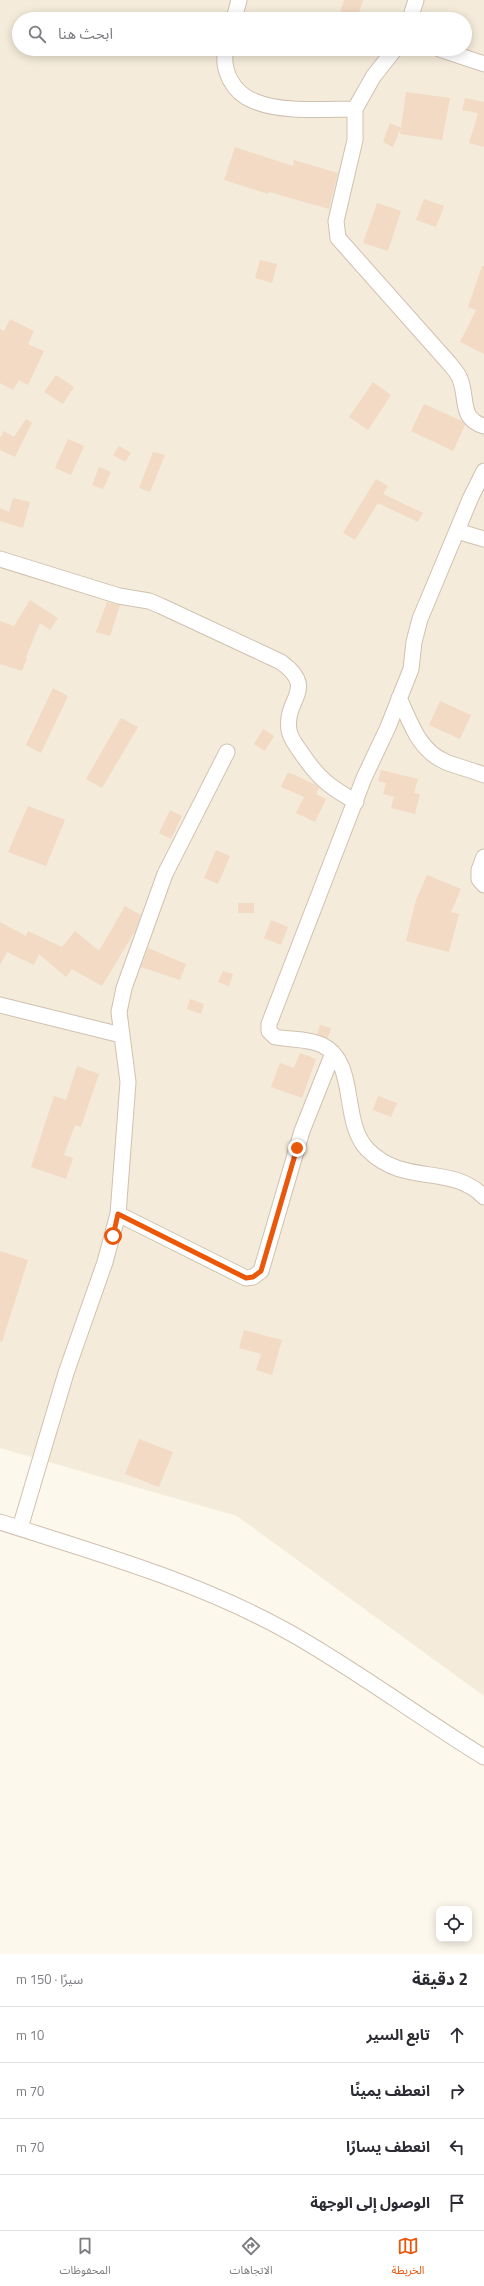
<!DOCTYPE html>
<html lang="ar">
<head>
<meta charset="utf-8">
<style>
  :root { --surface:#fff; --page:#f7f7f7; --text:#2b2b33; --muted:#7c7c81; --line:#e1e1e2; --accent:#ea580c }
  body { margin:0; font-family:"Titillium Web","Noto Sans Arabic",sans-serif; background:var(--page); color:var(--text); direction:rtl }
  .controls { position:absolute; right:12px; bottom:12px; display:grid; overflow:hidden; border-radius:8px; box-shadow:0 2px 10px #0003 }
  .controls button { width:36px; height:36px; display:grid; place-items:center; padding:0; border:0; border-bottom:1px solid var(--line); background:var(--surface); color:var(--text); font:20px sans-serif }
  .stop { position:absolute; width:12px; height:12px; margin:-9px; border:3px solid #ea580c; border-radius:50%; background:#fff }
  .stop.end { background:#ea580c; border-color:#fff; box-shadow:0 1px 4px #0008 }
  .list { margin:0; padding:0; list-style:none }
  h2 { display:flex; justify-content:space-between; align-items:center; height:52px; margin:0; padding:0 16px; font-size:17px }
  h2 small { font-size:13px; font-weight:400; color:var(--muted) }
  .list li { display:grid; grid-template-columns:26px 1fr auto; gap:12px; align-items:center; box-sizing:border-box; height:56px; padding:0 16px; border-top:1px solid var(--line) }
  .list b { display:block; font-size:15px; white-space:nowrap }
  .list em { font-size:13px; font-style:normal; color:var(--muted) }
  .icon { flex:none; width:22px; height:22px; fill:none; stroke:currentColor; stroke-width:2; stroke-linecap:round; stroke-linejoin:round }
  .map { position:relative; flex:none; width:484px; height:1954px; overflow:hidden; direction:ltr }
  .search { position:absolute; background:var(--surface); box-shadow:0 2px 10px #0003; left:12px; right:12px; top:12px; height:44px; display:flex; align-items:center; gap:10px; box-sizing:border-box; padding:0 14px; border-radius:22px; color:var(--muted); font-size:15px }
  .sheet { height:276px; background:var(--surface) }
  nav { display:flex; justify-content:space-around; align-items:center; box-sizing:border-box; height:56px; border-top:1px solid var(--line); background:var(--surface); font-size:11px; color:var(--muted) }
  nav a { display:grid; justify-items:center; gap:2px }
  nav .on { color:var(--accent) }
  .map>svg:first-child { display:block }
  .residential { fill:#f4ebda; fill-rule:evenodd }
  .building { fill:#f2dac4 }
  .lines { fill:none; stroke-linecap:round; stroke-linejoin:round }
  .street-casing { stroke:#d0c1b0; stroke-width:17 }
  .street { stroke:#fff; stroke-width:15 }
  .route { stroke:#ea580c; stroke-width:5 }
</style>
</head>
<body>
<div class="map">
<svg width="484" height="1954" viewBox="0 0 484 1954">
  <rect width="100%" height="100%" fill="#fdf8ec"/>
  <path class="residential" d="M0 0H484V1696L237 1516 0 1448ZM19 19H465V49H19Z"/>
  <path class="building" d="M344 0H363L357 19H338Z
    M406 92 450 98 442 140 400 134Z
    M465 98 484 102V147L469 143 478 113 462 110Z
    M390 123 401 128 393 147 383 142Z
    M235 147 293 166 294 160 338 173 329 209 269 192 268 194 224 180Z
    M424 199 444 206 436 227 416 220Z
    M377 203 401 211 388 251 363 243Z
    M260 260 277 264 272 283 255 278Z
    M482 266H484V354L460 342 476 310 468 307Z
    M10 319 34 331 28 344 44 351 28 385 19 380 13 390 0 383V329L4 331Z
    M56 375 74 387 63 404 44 392Z
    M373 382 391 395 368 430 349 417Z
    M424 404 462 421 465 425 453 451 411 431Z
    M26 419 32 423 15 457 0 450V438L4 431 14 437Z
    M68 439 84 446 71 475 55 468Z
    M119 446 131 453 125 462 113 455Z
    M153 452 165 455 150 492 139 488Z
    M99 467 111 472 103 489 92 485Z
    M376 479 388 486 383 494 423 513 418 522 378 503 355 540 343 533Z
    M13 498 30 502 23 528 0 521V508L9 512Z
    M30 600 58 618 50 630 40 623 26 657 27 658 22 671 0 664V621L14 626Z
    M107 602 120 605 110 636 96 632Z
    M53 688 68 696 41 753 26 745Z
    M440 701 471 715 460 739 429 725Z
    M121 718 138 727 102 788 86 779Z
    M263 729 274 736 265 751 254 744Z
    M381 770 418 779 414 793 420 794 415 814 391 808 394 797 383 794 386 783 378 781Z
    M288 772 316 785 319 788 316 794 326 799 315 822 296 813 304 797 281 787Z
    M28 806 65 820 46 866 8 852Z
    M170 810 182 816 171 839 159 833Z
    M216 850 230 856 218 884 204 878Z
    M427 875 461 889 451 912 459 914 449 952 406 941 416 900Z
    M238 903H254V913H238Z
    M125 906 141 915 135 931 102 986 72 969 66 977 39 954 34 965 7 952 0 965V922L26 936 28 931 62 947 75 931 99 951Z
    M271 920 288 927 281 945 264 938Z
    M148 948 186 964 180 980 141 967Z
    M223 971 233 974 229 986 218 982Z
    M190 999 204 1004 201 1014 187 1009Z
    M320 1025 331 1028 328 1038 317 1034Z
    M300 1053 316 1059 302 1098 271 1087 280 1063 294 1068Z
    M77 1066 99 1074 81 1127 75 1125 64 1155 73 1158 66 1179 31 1167 54 1096 66 1100Z
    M378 1096 397 1103 391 1117 373 1110Z
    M0 1251 28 1260 2 1342 0 1341Z
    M244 1330 282 1340 272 1375 256 1370 261 1354 239 1348Z
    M139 1439 173 1452 159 1487 125 1474Z"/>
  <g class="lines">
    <g class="street-casing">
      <path id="street" d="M234 19 239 0
        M410 19 416 0
        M226 49C221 70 233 93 254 101 281 113 326 109 355 109
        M395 49 373 77 355 109V140L336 221 338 238 449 363C453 368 458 373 460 379 468 398 459 419 484 426
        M439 49 484 64
        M484 471 471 497 420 619 414 642 411 669 388 727 364 778 269 1024V1031L275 1037C291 1040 307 1038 322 1045 359 1063 340 1122 368 1150 405 1187 451 1163 484 1197
        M457 531 484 539
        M0 559 119 596 149 601 161 606 281 662C318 689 284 699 289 730 290 738 296 745 300 751 318 778 328 786 356 802
        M399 698C411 723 418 750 446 762 458 767 472 770 484 775
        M484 857 479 870V879L484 885
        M0 1005 121 1035
        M118 1214 246 1278 253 1277 261 1271 302 1131 333 1053
        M0 1522C97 1553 196 1581 285 1630 354 1668 417 1716 484 1757
        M20 1528 66 1373 105 1262 118 1214 128 1082 119 1012 124 988 165 874 227 752"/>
    </g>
    <use href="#street" class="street"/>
  </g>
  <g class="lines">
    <path class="route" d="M113 1236 118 1214 246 1278 253 1277 261 1271 297 1148"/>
  </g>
</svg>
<div class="controls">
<button><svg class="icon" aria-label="locate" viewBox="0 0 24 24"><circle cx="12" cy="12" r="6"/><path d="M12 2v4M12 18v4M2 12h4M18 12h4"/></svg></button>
</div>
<div class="stop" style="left:113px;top:1236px"></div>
<div class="stop end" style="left:297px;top:1148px"></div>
<div class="search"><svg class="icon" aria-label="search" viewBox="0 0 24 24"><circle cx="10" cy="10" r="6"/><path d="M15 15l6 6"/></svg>ابحث هنا</div>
</div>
<section class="sheet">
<h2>2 دقيقة<small>سيرًا · 150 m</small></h2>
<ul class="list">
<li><svg class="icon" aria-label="ahead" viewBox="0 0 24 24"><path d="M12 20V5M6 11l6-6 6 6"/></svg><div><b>تابع السير</b></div><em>10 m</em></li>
<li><svg class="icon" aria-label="right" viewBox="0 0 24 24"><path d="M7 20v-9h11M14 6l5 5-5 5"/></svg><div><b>انعطف يمينًا</b></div><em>70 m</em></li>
<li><svg class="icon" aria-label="left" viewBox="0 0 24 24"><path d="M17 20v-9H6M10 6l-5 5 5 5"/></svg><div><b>انعطف يسارًا</b></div><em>70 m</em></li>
<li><svg class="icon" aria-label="arrive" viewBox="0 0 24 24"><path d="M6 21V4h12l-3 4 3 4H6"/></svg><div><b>الوصول إلى الوجهة</b></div></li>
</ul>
</section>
<nav>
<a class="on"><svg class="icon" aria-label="map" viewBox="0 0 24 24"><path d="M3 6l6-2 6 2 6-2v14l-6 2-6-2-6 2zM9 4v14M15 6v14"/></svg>الخريطة</a>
<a><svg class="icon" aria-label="directions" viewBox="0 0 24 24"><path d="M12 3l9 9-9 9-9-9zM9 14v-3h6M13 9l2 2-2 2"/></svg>الاتجاهات</a>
<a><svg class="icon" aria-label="saved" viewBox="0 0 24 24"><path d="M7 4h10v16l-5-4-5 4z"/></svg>المحفوظات</a>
</nav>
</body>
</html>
